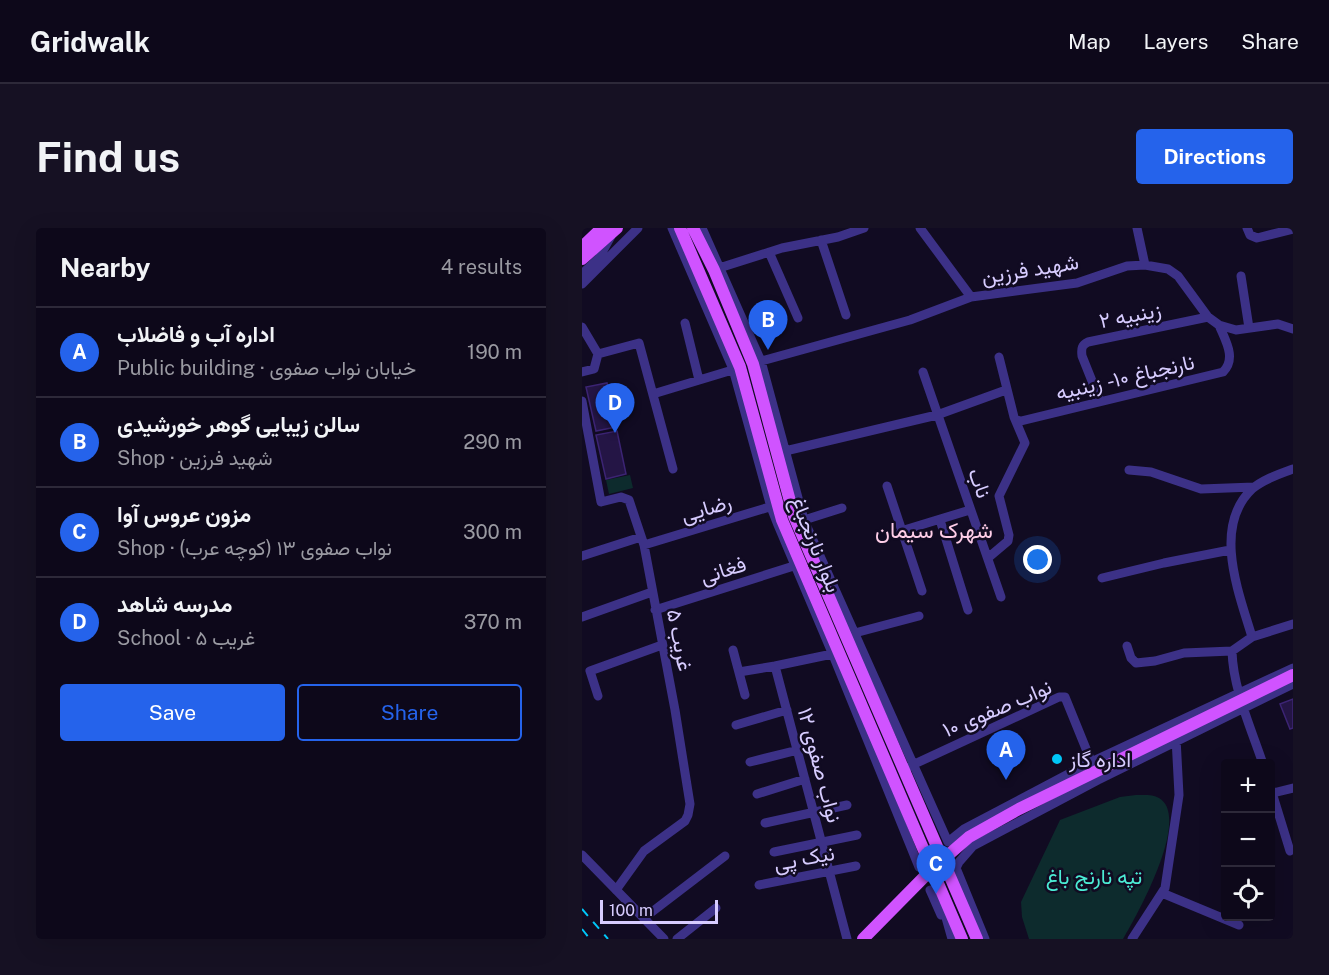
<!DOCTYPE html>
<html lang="en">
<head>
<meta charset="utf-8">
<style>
  :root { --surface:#0d081a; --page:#161123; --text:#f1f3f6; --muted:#9a9aa2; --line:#2d2939; --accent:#2563eb }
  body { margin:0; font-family:"Public Sans",Vazirmatn,sans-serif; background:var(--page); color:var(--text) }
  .controls { position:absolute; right:18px; bottom:18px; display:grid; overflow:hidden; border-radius:6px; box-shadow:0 6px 24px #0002 }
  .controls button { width:54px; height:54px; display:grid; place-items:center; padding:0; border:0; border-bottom:2px solid var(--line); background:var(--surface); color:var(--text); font:30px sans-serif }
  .scale { position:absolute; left:18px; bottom:15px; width:118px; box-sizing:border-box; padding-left:6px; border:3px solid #d7ccff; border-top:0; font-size:16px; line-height:21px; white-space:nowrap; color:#d7ccff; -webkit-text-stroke:4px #110b22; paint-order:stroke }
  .you { position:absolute; left:456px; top:332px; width:21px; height:21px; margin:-15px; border:4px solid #fff; border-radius:50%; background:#1a73e8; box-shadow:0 0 0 9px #1a73e833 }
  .badge { display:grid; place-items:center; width:39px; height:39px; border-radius:50%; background:var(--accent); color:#fff; font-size:20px; font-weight:700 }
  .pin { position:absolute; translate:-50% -50px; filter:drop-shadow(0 2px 3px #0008) }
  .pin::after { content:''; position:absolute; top:32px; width:21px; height:18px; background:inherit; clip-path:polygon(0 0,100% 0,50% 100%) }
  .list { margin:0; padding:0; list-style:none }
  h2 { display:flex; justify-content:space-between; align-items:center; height:78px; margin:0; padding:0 24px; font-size:26px }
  h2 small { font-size:20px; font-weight:400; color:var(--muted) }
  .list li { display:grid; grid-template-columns:39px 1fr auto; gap:18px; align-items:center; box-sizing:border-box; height:90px; padding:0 24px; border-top:2px solid var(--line) }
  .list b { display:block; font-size:22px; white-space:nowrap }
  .list p { margin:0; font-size:20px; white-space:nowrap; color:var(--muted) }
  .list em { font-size:20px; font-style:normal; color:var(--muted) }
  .actions { display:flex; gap:12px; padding:18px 24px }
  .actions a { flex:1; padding:14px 0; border:2px solid var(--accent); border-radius:6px; text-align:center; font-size:21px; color:var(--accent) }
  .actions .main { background:var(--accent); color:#fff }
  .icon { flex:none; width:33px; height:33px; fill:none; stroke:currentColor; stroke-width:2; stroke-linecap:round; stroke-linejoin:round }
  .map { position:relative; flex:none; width:711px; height:711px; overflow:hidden; border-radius:6px }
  header { display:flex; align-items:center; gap:36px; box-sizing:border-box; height:84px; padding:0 30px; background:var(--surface); border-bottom:2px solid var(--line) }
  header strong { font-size:28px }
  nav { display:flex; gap:33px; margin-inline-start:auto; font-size:21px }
  .intro { display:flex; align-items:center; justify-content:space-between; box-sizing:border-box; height:144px; padding:0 36px }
  h1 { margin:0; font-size:42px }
  .button { padding:15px 27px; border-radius:6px; background:var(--accent); color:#fff; font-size:21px; font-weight:700 }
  main { display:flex; gap:36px; padding:0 36px }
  aside { flex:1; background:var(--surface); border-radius:6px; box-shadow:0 6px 24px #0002 }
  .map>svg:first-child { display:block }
  .green { fill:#0d2b2d }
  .building { fill:#241545; stroke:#3c2474; stroke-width:1.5 }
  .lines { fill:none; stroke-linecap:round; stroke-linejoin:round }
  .minor { stroke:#3c3187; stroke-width:9 }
  .major { stroke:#d053ff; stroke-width:12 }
  .rail { stroke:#00c6f7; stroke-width:2; stroke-dasharray:9 8; stroke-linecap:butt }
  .poi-dot { fill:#00c6f7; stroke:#110b22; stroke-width:2 }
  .labels { text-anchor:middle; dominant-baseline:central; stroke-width:5; stroke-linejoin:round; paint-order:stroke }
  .street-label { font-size:21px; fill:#d7ccff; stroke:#110b22 }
  .poi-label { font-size:21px; fill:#d7ccff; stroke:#110b22; text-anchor:start }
  .park-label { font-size:21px; fill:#4becd4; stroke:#110b22 }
  .neighbourhood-label { font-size:22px; fill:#ffcee8; stroke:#110b22 }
</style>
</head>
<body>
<header>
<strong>Gridwalk</strong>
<nav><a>Map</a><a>Layers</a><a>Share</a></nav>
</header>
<div class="intro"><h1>Find us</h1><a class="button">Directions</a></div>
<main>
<aside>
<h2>Nearby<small>4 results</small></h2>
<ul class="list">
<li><span class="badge">A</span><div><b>اداره آب و فاضلاب</b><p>Public building · خیابان نواب صفوی</p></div><em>190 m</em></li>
<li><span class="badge">B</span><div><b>سالن زیبایی گوهر خورشیدی</b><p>Shop · شهید فرزین</p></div><em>290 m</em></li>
<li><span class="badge">C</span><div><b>مزون عروس آوا</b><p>Shop · نواب صفوی ۱۳ (کوچه عرب)</p></div><em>300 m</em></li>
<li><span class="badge">D</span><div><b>مدرسه شاهد</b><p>School · غریب ۵</p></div><em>370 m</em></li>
</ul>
<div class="actions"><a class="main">Save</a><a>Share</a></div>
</aside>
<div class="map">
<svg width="711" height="711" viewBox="0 0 711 711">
  <rect width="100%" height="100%" fill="#110b22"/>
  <path class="green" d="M48 247 51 260 27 266 24 252Z
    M554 567C561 567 571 566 577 570 610 589 554 689 541 711H447L440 689 439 674 478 592 538 569Z"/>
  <path class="building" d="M25 155 34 199 14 203 4 159Z
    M35 203 44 246 24 251 14 207Z
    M711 471V500L708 501 698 476Z"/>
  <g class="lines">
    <path class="minor" d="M90 0 151 141 189 279 196 297 251 427 337 639
      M120 0 179 133 222 292 366 614 382 601 509 534 711 440
      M338 0 389 69
      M555 0 563 37
      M665 0 668 7 675 10 711 1
      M239 12 264 87
      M187 24 216 90
      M134 41 200 20 256 9 282 0
      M0 46 17 30 29 8
      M659 48 667 100
      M0 56 56 0
      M103 95 117 152
      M0 99 16 126
      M16 126 57 115 91 241
      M176 134 328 92 389 69 495 55 545 38 563 37 586 41 596 48 626 89 637 97 654 102 696 96 711 101
      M0 144 12 141 16 126
      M341 144 419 369
      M71 166 157 140
      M0 173 19 274 39 269 47 272 62 317 93 482 108 576 106 587 103 593 62 623 34 662
      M518 173 500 128C499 120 500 117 506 114L626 89
      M435 192 439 193 641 144C655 130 643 112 637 97
      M199 224 355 187 424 162
      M547 242 569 244 619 261 672 259
      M305 258 340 363
      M358 292 386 382
      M219 293 260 280
      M319 303 388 282
      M62 317 194 277
      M0 328 59 309
      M407 329 426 313 427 307 417 268 443 215 432 189 417 129
      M520 350 582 335 648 322
      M73 382 218 336
      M0 389 70 364
      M269 406 337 388
      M670 409C657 365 630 299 670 261 681 251 698 246 711 241
      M545 418 549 430 554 435 573 433 602 425 650 423 670 409 711 396
      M151 422 163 467
      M650 423C651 461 669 500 681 536
      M255 425 193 438 265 711
      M157 444 193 438
      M16 468 8 443 80 417
      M154 497 205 482
      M168 534 216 522
      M326 539 477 469H483L511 538
      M688 558 708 623
      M691 565 711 560
      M175 566 223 551
      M183 595 265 577
      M192 624 275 607
      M0 627 82 711
      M177 657 274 638
      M348 662 359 687
      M580 665 657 697
      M361 679 370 711
      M62 690 143 628
      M95 711 134 680
      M403 711 374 640 377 634 391 618 516 552 711 456
      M550 711 583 660 597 567 594 510"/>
    <path class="major" d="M98 0 158 139 200 292 380 711
      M111 0 132 42 171 136 212 288 395 711
      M0 19 20 0
      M0 31 35 0
      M281 711 350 641 387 609 437 581 711 447"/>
    <path class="rail" d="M0 681 26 711
      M0 701 8 711"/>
  </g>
  <circle class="poi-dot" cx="475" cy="531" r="6"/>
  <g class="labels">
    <g class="street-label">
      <text transform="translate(448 41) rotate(-9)">شهید فرزین</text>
      <text transform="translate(548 87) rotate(-11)">زینبیه ۲</text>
      <text transform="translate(543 149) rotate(-13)">نارنجباغ ۱۰ - زینبیه</text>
      <text transform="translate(398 255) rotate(70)">ناب</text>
      <text transform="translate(124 280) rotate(-17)">رضایی</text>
      <text transform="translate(234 316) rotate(68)">بلوار نارنجباغ</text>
      <text transform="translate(141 342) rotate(-18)">فغانی</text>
      <text transform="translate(98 412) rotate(79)">غریب ۵</text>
      <text transform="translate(415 480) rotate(-23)">نواب صفوی ۱۰</text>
      <text transform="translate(238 537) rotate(75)">نواب صفوی ۱۲</text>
      <text transform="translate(222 630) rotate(-11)">نیک پی</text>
    </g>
    <g class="poi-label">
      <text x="487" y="531">اداره گاز</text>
    </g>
    <g class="park-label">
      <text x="512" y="648">تپه نارنج باغ</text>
    </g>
    <g class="neighbourhood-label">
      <text x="352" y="302">شهرک سیمان</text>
    </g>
  </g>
</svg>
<div class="controls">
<button>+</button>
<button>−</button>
<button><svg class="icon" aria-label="locate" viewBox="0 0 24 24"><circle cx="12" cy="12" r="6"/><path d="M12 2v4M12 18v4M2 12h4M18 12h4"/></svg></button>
</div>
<div class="scale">100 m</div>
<div class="you"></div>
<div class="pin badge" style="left:424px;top:552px">A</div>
<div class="pin badge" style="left:186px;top:122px">B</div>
<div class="pin badge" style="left:354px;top:666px">C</div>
<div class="pin badge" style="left:33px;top:205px">D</div>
</div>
</main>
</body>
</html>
